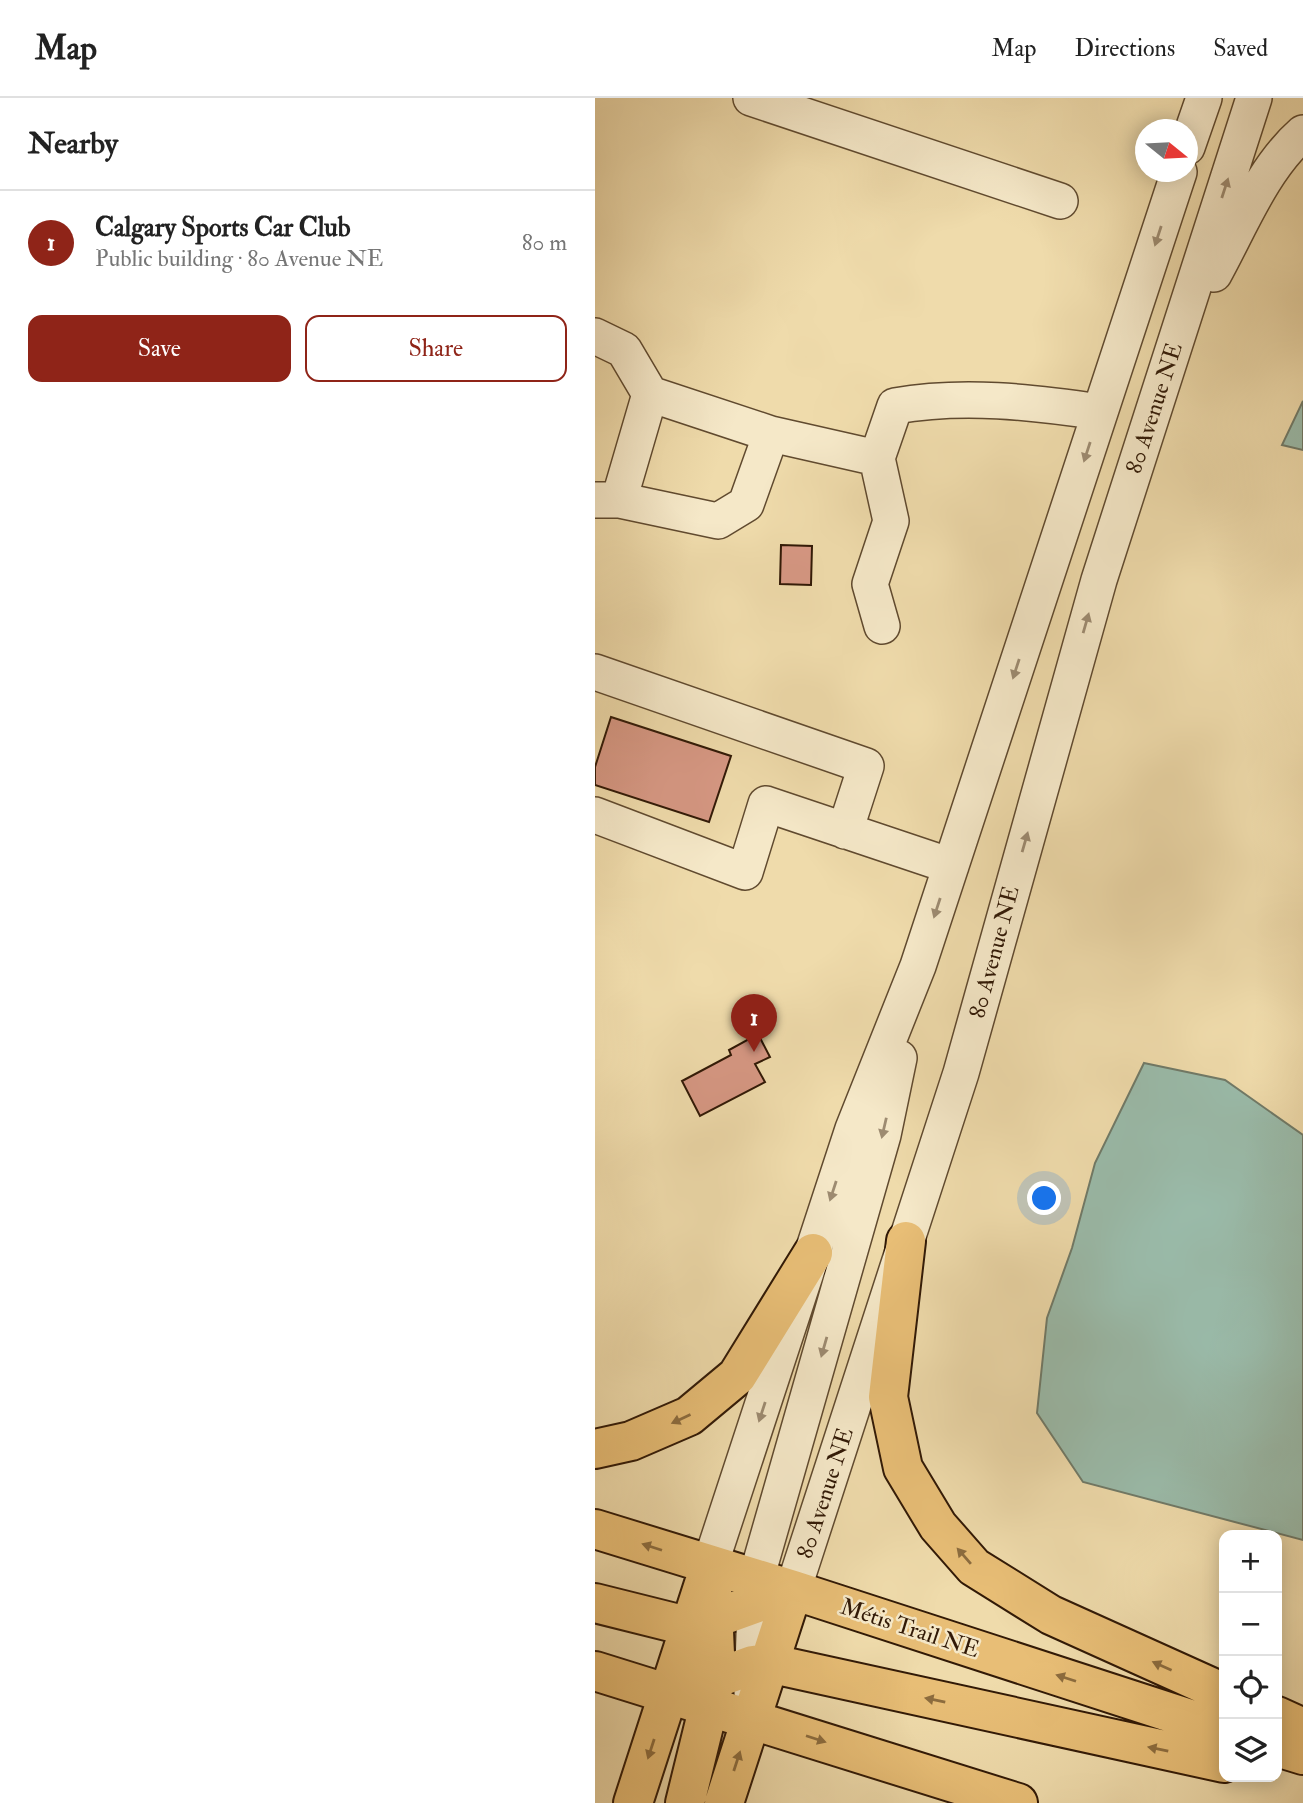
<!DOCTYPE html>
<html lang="en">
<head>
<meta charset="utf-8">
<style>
  :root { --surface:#fff; --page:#f6f6f6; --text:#222; --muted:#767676; --line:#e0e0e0; --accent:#8f2418 }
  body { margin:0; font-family:"IM FELL Double Pica",serif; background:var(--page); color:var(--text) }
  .controls { position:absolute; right:21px; bottom:21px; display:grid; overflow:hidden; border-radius:14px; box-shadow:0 4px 18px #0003 }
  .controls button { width:63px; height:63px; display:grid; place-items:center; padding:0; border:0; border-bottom:2px solid var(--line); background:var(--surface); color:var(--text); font:35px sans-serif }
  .compass { position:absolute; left:540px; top:21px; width:63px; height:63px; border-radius:50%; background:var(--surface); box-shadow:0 4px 18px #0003; rotate:108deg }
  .you { position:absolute; left:450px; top:1101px; width:24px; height:24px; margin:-18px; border:5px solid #fff; border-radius:50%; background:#1a73e8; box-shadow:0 0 0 10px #1a73e833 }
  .badge { display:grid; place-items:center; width:46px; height:46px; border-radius:50%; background:var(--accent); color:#fff; font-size:23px; font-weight:700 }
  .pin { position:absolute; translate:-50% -58px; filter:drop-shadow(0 2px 4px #0008) }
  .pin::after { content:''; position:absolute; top:37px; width:24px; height:21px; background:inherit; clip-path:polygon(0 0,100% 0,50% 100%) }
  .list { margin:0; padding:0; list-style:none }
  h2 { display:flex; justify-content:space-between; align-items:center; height:91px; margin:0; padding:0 28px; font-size:30px }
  h2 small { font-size:23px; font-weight:400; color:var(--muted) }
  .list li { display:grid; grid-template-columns:46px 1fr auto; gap:21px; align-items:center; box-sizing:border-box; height:105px; padding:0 28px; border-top:2px solid var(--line) }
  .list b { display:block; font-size:26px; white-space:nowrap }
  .list p { margin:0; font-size:23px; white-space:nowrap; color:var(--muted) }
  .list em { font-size:23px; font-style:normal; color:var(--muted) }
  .actions { display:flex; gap:14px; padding:21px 28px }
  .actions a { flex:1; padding:16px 0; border:2px solid var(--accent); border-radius:14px; text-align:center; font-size:24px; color:var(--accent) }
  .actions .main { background:var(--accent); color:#fff }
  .icon { flex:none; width:38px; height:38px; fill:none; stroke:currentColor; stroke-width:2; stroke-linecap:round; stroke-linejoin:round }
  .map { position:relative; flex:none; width:708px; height:1705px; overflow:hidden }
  header { display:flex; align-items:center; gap:42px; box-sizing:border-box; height:98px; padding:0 35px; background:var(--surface); border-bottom:2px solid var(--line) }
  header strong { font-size:33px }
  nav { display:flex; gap:38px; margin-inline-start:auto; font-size:24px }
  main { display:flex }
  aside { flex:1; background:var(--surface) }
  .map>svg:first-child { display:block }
  .water { fill:#9abbaa; stroke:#707a68; stroke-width:2 }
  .building { fill:#d79884; stroke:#311906; stroke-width:2 }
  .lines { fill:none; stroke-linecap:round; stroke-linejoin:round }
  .minor-casing { stroke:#604a2f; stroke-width:38 }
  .major-casing { stroke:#311906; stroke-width:42 }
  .minor { stroke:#f5e8c8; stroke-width:35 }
  .major { stroke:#e8be76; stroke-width:38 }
  .oneway { fill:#9d8b71 }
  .oneway2 { fill:#8c6c3e }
  .labels { text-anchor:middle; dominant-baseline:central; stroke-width:5; stroke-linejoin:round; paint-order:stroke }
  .street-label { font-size:23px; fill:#311906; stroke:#f5e8c8 }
</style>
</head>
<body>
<header>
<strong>Map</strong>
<nav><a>Map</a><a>Directions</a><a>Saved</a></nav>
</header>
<main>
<aside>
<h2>Nearby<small></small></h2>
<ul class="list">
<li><span class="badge">1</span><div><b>Calgary Sports Car Club</b><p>Public building · 80 Avenue NE</p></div><em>80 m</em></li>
</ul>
<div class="actions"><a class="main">Save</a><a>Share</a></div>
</aside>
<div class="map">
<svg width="708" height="1705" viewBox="0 0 708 1705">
  <rect width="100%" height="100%" fill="#efdbab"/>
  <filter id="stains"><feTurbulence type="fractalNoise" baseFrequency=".00286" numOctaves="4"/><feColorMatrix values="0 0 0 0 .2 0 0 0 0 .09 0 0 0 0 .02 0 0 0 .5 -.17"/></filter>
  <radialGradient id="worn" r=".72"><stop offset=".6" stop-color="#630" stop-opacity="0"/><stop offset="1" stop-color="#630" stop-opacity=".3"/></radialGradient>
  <path class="water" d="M708 303V352L687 347Z
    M549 965 630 982 708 1037V1442L488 1384 442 1315 452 1220 477 1150 500 1065Z"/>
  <path class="building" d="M186 447 217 448 216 487 185 486Z
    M16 619 136 658 114 724 0 687V669Z
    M163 936 175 959 160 966 170 984 105 1018 87 983 136 957 134 952Z"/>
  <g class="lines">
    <g class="minor-casing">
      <path id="minor" d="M156 0 465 103
        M592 49 609 0
        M619 176C645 129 667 71 708 35
        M0 238 29 252 55 296 176 336 282 360 300 308C368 296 437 304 505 314
        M282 360 296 423 275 486 287 528
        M2 402H24L55 296
        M24 402 123 423 151 406 176 336
        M0 574 271 668 250 733
        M0 717 150 774 171 706 356 768
        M115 1467 258 1031 323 868 584 74
        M198 1492 366 975 504 482 659 0
        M157 1595 161 1481 288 1037 304 960"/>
    </g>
    <g class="major-casing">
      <path id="major" d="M311 1143 293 1299 308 1370 343 1428 379 1469 456 1517 629 1595
        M0 1351 36 1343 94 1318 142 1278 218 1155
        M0 1431 198 1492 629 1632
        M0 1505 96 1529 198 1492
        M0 1573 423 1705
        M74 1597 158 1567 173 1565 629 1665
        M682 1618 708 1630
        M682 1649 708 1657
        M38 1705 115 1467
        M90 1705 121 1579 117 1487
        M129 1705 198 1492"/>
    </g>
    <use href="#minor" class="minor"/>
    <use href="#major" class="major"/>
  </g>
  <defs><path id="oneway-solid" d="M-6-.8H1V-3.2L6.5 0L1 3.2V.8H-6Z" transform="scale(1.75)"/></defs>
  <g class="oneway">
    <use href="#oneway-solid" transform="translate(630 90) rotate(-72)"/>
    <use href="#oneway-solid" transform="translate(563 138) rotate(108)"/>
    <use href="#oneway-solid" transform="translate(492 354) rotate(108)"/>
    <use href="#oneway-solid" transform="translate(491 525) rotate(-74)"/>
    <use href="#oneway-solid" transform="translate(421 571) rotate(108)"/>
    <use href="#oneway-solid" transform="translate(430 744) rotate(-74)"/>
    <use href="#oneway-solid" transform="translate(342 810) rotate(108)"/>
    <use href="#oneway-solid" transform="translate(289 1030) rotate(103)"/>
    <use href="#oneway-solid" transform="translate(238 1093) rotate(108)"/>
    <use href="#oneway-solid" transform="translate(229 1249) rotate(106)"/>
    <use href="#oneway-solid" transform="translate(167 1314) rotate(108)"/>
  </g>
  <g class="oneway2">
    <use href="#oneway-solid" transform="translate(86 1321) rotate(155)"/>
    <use href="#oneway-solid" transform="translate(57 1449) rotate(-162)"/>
    <use href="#oneway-solid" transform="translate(369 1458) rotate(-131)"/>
    <use href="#oneway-solid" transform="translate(567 1568) rotate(-156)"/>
    <use href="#oneway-solid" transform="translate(471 1580) rotate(-162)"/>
    <use href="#oneway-solid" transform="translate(340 1602) rotate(-168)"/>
    <use href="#oneway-solid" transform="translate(221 1641) rotate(18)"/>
    <use href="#oneway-solid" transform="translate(56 1651) rotate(108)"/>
    <use href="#oneway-solid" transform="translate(563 1651) rotate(-168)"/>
    <use href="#oneway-solid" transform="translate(142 1663) rotate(-72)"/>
  </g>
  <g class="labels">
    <g class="street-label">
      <text transform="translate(559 310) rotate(-72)">80 Avenue NE</text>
      <text transform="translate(399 854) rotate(-75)">80 Avenue NE</text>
      <text transform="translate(230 1395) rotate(-72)">80 Avenue NE</text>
      <text transform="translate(315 1530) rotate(18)">Métis Trail NE</text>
    </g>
  </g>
  <rect width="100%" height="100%" filter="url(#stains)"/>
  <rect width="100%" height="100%" fill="url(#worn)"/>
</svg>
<div class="controls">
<button>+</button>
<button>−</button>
<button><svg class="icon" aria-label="locate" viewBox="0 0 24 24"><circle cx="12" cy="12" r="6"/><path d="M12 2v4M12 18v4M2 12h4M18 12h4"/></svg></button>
<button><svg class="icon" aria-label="layers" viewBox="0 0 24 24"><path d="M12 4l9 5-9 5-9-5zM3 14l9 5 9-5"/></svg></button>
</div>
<svg class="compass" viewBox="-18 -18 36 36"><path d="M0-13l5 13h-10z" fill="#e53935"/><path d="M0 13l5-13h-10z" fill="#767676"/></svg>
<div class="you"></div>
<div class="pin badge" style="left:159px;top:954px">1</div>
</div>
</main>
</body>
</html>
